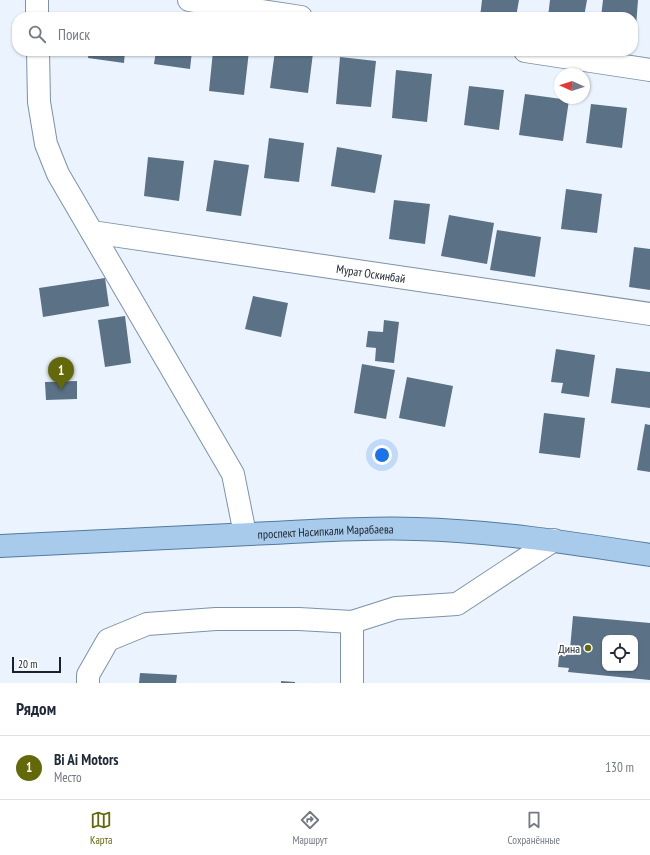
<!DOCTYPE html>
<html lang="ru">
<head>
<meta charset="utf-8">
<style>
  :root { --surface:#fff; --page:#f6f6f7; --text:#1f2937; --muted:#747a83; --line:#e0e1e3; --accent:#63690b }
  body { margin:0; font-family:"PT Sans Narrow",sans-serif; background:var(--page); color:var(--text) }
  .controls { position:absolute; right:12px; bottom:12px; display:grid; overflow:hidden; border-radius:8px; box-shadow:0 1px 3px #0004 }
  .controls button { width:36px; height:36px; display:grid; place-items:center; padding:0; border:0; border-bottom:1px solid var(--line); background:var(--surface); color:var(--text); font:20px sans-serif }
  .compass { position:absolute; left:554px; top:68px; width:36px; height:36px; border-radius:50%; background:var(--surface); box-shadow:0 1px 3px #0004; rotate:273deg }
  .scale { position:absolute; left:12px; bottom:10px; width:49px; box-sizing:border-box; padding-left:4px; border:2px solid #19222b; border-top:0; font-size:11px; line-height:14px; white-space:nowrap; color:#19222b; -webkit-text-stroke:3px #fff; paint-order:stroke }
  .you { position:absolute; left:382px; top:455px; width:14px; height:14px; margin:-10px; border:3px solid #fff; border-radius:50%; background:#1a73e8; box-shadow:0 0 0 6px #1a73e833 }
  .badge { display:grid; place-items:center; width:26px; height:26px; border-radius:50%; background:var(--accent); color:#fff; font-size:13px; font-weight:700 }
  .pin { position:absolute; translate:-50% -33px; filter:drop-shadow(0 1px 2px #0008) }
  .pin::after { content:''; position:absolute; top:21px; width:14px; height:12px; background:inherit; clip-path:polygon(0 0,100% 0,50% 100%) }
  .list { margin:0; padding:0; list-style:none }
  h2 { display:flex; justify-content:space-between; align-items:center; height:52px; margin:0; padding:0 16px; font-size:17px }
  h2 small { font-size:13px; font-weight:400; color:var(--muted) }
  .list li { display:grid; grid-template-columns:26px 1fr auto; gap:12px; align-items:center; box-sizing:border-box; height:64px; padding:0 16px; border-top:1px solid var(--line) }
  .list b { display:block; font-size:15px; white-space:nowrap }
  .list p { margin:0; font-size:13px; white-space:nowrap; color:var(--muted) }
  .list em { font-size:13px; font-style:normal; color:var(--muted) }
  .icon { flex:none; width:22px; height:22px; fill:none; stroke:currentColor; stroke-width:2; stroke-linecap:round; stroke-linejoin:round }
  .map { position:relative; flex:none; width:650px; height:683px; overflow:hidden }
  .search { position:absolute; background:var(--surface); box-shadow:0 1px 3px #0004; left:12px; right:12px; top:12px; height:44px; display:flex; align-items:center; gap:10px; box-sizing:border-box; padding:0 14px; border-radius:16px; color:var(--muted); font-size:15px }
  .sheet { height:116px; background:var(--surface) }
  nav { display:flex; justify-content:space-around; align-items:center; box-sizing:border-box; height:56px; border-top:1px solid var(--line); background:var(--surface); font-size:11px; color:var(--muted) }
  nav a { display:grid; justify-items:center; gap:2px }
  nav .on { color:var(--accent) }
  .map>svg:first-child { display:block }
  .building { fill:#5b7186; fill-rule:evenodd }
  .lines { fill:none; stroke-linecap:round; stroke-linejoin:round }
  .minor-casing { stroke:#7c92a8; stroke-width:24 }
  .major-casing { stroke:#52799f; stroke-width:24 }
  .minor { stroke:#fff; stroke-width:22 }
  .major { stroke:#a9cbeb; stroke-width:22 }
  .poi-dot { fill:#63690b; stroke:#fff; stroke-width:1.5 }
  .labels { text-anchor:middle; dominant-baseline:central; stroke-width:3.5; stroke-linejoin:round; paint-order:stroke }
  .street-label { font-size:12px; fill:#19222b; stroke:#fff }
  .poi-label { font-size:12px; fill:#19222b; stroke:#fff; text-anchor:end }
</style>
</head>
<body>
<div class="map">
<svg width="650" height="683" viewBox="0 0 650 683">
  <rect width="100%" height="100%" fill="#ebf4fe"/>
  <path class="building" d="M482 0H519L516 17H480Z
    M550 0H587L584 17H548Z
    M603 0H638L635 40H633V17H601Z
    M89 51H125L124 63 88 58Z
    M156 51H192L190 69 154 64Z
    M213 51H249L244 95 209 91Z
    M275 51H299L313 53 308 93 270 88Z
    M340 57 376 61 371 107 336 104Z
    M396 70 432 74 427 122 392 118Z
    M469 86 504 90 499 130 464 125Z
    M525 94 569 100 563 141 519 135Z
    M591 104 627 108 622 148 586 143Z
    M269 138 304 143 299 182 264 178Z
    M337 147 382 155 375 193 331 186Z
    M148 157 184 161 179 201 144 196Z
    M214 160 249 165 241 216 206 211Z
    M566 189 602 194 597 233 561 229Z
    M394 200 430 204 425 244 389 239Z
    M449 215 494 223 487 264 441 256Z
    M497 230 541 237 535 277 490 270Z
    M634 247 650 249V290L629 287Z
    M105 278 109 306 43 317 39 288Z
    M253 296 288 303 281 337 245 329Z
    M125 316 131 363 105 367 98 320Z
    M384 320 399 322 394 363 375 361 376 348 366 347 368 331 383 332Z
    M556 349 595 355 589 397 561 393 563 383 551 382Z
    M362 364 395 370 386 419 354 413Z
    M616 368 650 372V408L611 403Z
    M407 377 453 386 445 427 399 418Z
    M77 381V399L46 400 45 382Z
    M544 413 585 418 580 458 539 453Z
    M645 424 650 425V472L637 470Z
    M573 616 650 623V680L568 672 569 668 558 667 560 648 570 649ZM605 638H635V668H605Z
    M140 673 177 675 176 683H139Z
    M281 681 295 682V683H281Z"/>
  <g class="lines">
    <g class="minor-casing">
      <g id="minor">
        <path d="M37 0V17"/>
        <path d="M189 0 301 17"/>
        <path d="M38 51 39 102 46 144 58 174 233 474 245 534"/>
        <path d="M525 51 650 70"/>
        <path id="s1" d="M92 232 650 314"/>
        <path d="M88 683V675L108 640 147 624 216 619H299L352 622"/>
        <path d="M352 683V622L396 608 457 604 554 540"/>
      </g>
    </g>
    <g class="major-casing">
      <g id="major">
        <path id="s2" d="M0 546C91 542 181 537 272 533 319 531 368 527 416 529 495 531 572 543 650 555"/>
      </g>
    </g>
    <use href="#minor" class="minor"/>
    <use href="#major" class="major"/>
  </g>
  <circle class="poi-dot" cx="588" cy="648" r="4"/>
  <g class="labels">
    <g class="street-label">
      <text stroke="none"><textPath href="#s1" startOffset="282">Мурат Оскинбай</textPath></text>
      <text stroke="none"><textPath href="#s2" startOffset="326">проспект Насипкали Марабаева</textPath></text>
    </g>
    <g class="poi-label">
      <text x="580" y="648">Дина</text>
    </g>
  </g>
</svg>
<div class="controls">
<button><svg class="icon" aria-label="locate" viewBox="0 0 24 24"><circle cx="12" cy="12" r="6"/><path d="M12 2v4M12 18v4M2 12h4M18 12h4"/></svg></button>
</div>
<svg class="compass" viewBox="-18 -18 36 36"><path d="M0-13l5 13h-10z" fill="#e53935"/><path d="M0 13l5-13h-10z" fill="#747a83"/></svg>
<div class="scale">20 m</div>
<div class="you"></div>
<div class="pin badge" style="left:61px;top:390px">1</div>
<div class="search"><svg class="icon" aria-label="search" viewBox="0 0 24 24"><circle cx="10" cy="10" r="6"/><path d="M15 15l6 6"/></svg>Поиск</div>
</div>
<section class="sheet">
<h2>Рядом<small></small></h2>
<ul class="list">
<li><span class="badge">1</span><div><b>Bi Ai Motors</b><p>Место</p></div><em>130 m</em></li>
</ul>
</section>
<nav>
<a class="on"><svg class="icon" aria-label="map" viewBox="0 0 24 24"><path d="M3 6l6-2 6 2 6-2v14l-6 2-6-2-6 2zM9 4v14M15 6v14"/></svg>Карта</a>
<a><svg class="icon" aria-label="directions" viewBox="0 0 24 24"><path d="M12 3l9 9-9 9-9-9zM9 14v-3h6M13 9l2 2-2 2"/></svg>Маршрут</a>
<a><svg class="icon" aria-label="saved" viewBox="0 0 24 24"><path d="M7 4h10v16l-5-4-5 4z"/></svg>Сохранённые</a>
</nav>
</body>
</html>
